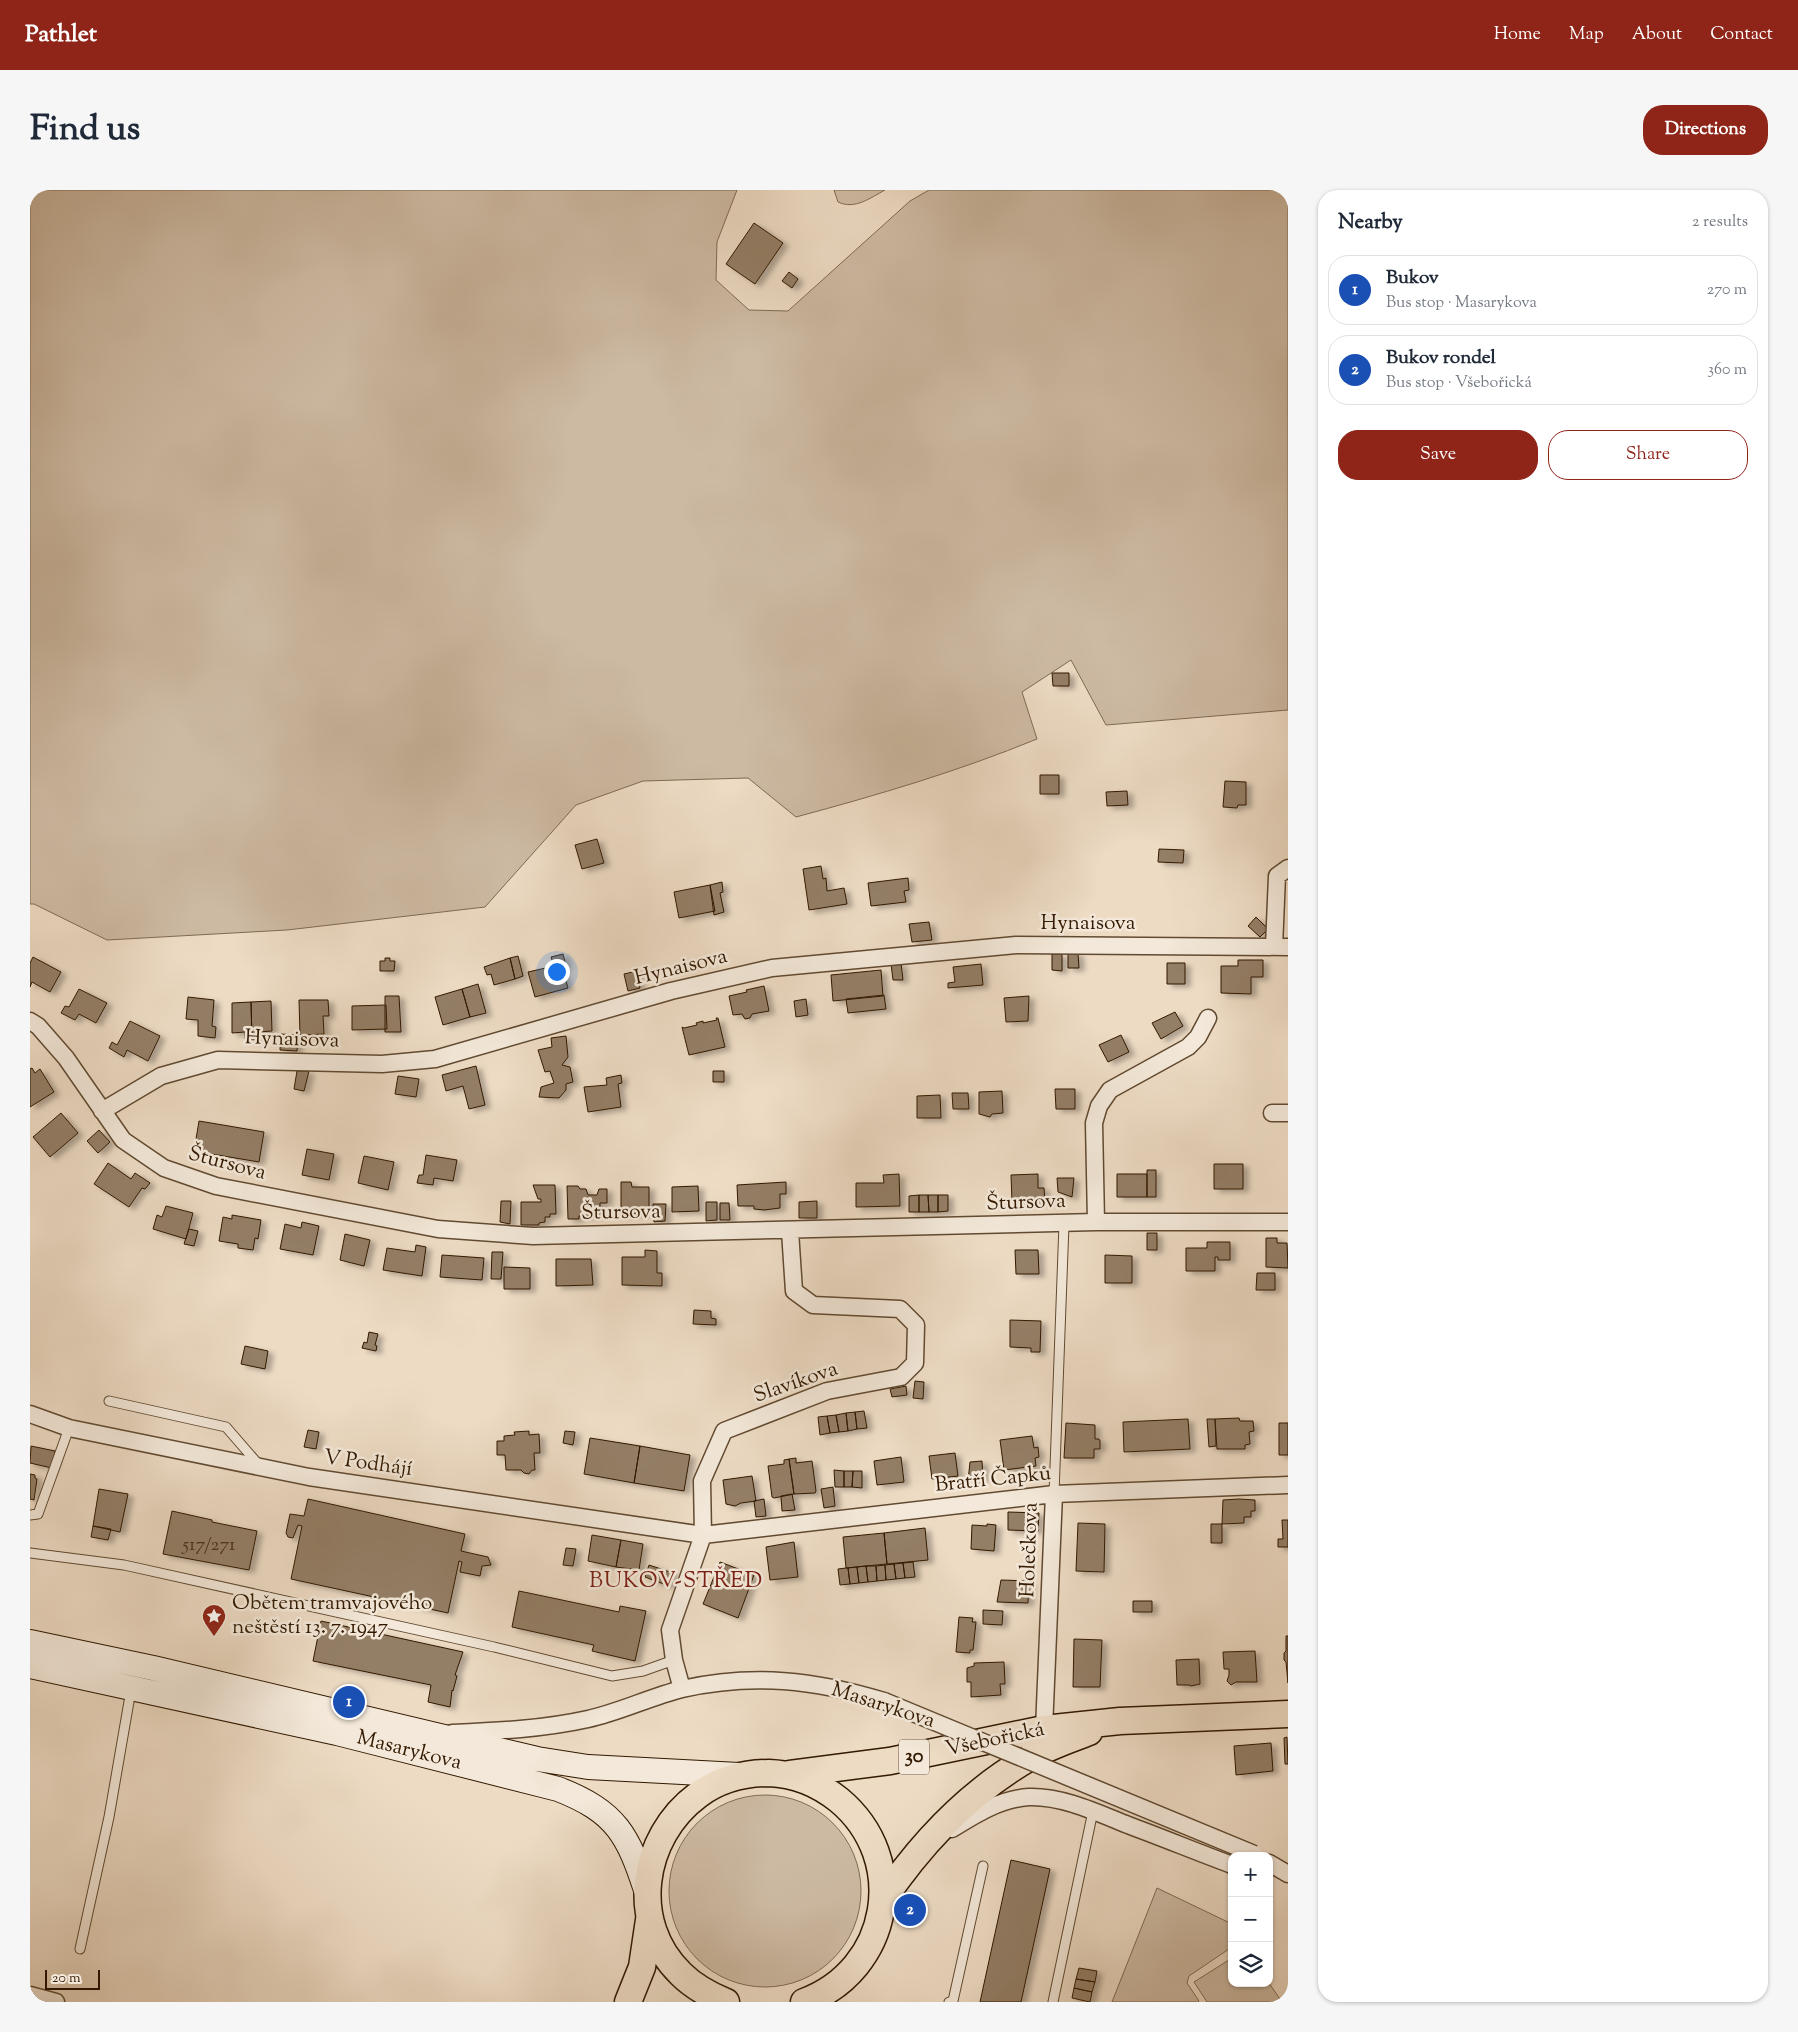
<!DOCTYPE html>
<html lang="en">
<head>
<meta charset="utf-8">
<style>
  :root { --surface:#fff; --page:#f6f6f7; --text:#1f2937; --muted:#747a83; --line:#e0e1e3; --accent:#8f2418 }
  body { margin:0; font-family:"Sorts Mill Goudy",serif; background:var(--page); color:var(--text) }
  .controls { position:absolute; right:15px; bottom:15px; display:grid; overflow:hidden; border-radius:10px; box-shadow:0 1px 4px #0004 }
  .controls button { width:45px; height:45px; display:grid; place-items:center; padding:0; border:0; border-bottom:1px solid var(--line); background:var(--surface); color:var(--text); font:25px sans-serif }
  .scale { position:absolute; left:15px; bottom:12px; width:55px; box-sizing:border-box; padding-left:5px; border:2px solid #321900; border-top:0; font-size:14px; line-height:18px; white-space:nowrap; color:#321900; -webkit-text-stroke:4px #f3e8d9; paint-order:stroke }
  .you { position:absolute; left:526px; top:781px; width:18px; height:18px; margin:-12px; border:4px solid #fff; border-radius:50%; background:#1a73e8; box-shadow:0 0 0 8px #1a73e833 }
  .badge { display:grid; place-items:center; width:32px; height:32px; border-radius:50%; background:var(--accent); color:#fff; font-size:16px; font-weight:700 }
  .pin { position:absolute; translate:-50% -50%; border:2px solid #fff; box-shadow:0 1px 5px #0006 }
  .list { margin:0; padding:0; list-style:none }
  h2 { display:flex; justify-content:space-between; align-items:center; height:65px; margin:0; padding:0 20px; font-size:21px }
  h2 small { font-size:16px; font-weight:400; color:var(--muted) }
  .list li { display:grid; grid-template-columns:32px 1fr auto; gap:15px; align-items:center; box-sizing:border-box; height:70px; margin:0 10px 10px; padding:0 10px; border:1px solid var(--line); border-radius:20px }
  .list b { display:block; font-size:19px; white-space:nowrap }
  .list p { margin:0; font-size:16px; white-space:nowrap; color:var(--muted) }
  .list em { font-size:16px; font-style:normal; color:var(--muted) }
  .actions { display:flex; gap:10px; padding:15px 20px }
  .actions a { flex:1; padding:11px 0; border:1px solid var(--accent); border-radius:20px; text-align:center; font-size:18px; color:var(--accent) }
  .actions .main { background:var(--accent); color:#fff }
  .icon { flex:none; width:28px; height:28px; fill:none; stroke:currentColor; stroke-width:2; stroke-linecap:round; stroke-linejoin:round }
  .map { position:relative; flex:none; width:1258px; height:1812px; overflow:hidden; border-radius:20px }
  header { display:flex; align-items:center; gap:30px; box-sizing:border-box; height:70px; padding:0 25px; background:var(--accent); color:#fff }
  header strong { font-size:24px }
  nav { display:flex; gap:28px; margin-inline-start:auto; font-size:18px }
  .intro { display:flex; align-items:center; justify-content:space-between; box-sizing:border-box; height:120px; padding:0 30px }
  h1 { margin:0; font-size:35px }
  .button { padding:12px 22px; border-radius:20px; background:var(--accent); color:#fff; font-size:18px; font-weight:700 }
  main { display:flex; gap:30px; padding:0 30px }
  aside { flex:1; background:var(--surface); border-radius:20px; box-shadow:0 1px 4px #0004 }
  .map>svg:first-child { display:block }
  .green { fill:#cdbaa3; stroke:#806a52 }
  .building { fill:#937e66; stroke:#321900; filter:url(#shadow) }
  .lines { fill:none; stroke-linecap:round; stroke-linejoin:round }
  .lane-casing { stroke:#614a31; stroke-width:11 }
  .street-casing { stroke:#614a31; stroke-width:19 }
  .secondary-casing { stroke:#321900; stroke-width:26 }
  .primary-casing { stroke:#321900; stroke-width:29 }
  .lane { stroke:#f3e8d9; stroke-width:9 }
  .street { stroke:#f3e8d9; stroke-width:16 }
  .secondary { stroke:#f3e8d9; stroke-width:24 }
  .primary { stroke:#eddbc4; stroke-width:26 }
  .street-bridge-casing { stroke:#614a31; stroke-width:19; stroke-linecap:butt }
  .street-bridge { stroke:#f3e8d9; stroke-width:16 }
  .labels { text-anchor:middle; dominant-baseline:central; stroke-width:5; stroke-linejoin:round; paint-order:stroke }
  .number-label { font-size:19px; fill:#4a321a }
  .shield { fill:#f3e8d9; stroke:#6c5741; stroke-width:1 }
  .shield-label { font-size:20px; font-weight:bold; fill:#321900 }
  .street-label { font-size:21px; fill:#321900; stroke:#f3e8d9 }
  .poi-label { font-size:21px; fill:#321900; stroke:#f3e8d9; text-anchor:start }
  .neighbourhood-label { font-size:22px; letter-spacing:1px; fill:#7a1f14; stroke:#f3e8d9 }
</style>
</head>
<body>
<header>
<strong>Pathlet</strong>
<nav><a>Home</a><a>Map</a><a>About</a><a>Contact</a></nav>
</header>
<div class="intro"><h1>Find us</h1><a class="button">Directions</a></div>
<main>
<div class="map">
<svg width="1258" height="1812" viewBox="0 0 1258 1812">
  <defs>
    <filter id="shadow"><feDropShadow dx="5.5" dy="3" stdDeviation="2.5" flood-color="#0004"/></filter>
  </defs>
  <rect width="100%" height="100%" fill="#eddbc4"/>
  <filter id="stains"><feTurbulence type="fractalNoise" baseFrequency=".004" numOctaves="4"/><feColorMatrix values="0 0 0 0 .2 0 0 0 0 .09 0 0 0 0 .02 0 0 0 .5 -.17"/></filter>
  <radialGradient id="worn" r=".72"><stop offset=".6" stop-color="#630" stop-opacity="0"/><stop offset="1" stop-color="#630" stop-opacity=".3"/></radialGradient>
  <path class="green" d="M0 0H707L687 52 686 90 719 120 758 121 880 11 899 0H1258V520L1076 535 1041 470 992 502 1007 549C929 581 848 605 766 627L718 588 613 591 546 615 455 717 257 740 77 750 4 714H0Z
    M804 0H855C840 8 825 20 808 12Z
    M639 1701a96 96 0 1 1 192 0a96 96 0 1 1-192 0Z
    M1127 1698 1202 1734V1757L1159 1786 1157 1793 1169 1811 1168 1812H1082Z
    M1202 1768V1793H1239L1252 1812H1177L1164 1792Z"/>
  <path class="building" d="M724 33 753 53 725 94 696 74Z
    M759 82 768 89 762 98 752 91Z
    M1022 483H1039V496H1023Z
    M1010 585H1029V604H1010Z
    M1195 591 1216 592V615H1208L1207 618 1193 617Z
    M1097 601 1098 615 1077 616 1076 602Z
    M567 649 574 673 552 679 545 655Z
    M1129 659 1154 660 1153 673 1128 672Z
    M791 676 793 689 796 688 797 701 814 698 817 714 779 720 773 679Z
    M878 688 879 700 874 701 876 712 841 716 838 693Z
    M692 692 693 702 690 703 694 722 684 725 680 695Z
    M680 695 685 721 649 728 644 702Z
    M1226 727 1238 739 1230 747 1218 736Z
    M899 732 902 750 882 752 879 734Z
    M1038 763H1048L1049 778H1038Z
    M533 764 536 776 532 778 538 798 505 807 498 782 520 777 519 774 523 773 521 767Z
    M1022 764H1032V781L1022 780Z
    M488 766 493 786 485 789 480 768Z
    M3 767 31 782 20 802 2 792 0 797V773Z
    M355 768H360V771H365L364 781H350V771H355Z
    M480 768 485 789 464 795 461 784 457 785 454 777Z
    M1208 770H1233V787H1221V804L1191 803V776H1208Z
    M871 773 873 790H863L861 774Z
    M1137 773H1155V794H1137Z
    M951 774 953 795 918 798V793L925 792 923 777Z
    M851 780 853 806 803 811 801 785Z
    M607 781 610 798 598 801 594 784Z
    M448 794 456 823 440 827 432 799Z
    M734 796 739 821 722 824 720 828 715 829 712 824 703 825 699 806 717 802 716 800Z
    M49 799 77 813 66 833 49 824 45 830 31 823 35 816 39 817Z
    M432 799 440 827 413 835 405 807Z
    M854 805 856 819 818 823 816 809Z
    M355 806H369L371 842H355Z
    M999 806 998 831 976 832 974 808Z
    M158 807 184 810 182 836 186 837 185 848 168 846V830L156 829Z
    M776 809 778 825 766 827 764 811Z
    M269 810H298L299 826H293L294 844 270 845Z
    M241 811 242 841 229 842V849H222L221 812Z
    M221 812 222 849H215V842L202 843V813Z
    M356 815 357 839 322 840V816Z
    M1145 822 1153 836 1131 849 1122 833Z
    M686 828H688L695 857 659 865 652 837 654 838 667 835 666 833 673 831V833L687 830Z
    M100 831 130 846 118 871 97 860 94 867 79 858 82 852 87 855Z
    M251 844 268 845 267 861 250 860Z
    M1091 845 1099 862 1078 872 1069 855Z
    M536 846 538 867 532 875 540 877 543 892 536 894V900L529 908 509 907 511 897 524 893 520 881 515 882 508 860 522 857 521 848Z
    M446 876 455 915 439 919 433 896 416 901 412 885Z
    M2 878 5 883 10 879 24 902 0 917V879Z
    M267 881H279L274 901 264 899Z
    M683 881H694V892H683Z
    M591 885 592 893 588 894 591 917 558 922 554 897 577 895 576 888Z
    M368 886 389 889 386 907 365 904Z
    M1025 899H1045V919H1026Z
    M972 901 973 923 962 924 960 927 949 924V902Z
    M922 903H938L939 919H923Z
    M910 905 911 928H887V906Z
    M31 923 48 943 20 967 3 947Z
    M169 931 234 942 229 972 164 961Z
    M69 940 80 952 68 963 57 951Z
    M277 959 304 964 299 990 272 985Z
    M396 965 427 970 423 991 404 988 403 995 387 993 389 985H393Z
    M334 966 364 972 358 1000 328 993Z
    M78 973 101 989 105 983 120 993 115 999 112 998 99 1017 64 994Z
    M1184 974H1213V999H1184Z
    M1117 980H1126V1007H1117Z
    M869 984 870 1016 826 1017V993H854L853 985Z
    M1008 984V998H1014L1015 1011 982 1012 981 985Z
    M1087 984H1117V1007H1087Z
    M1027 988H1044L1042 1007 1028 1002Z
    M591 992H601L602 997H619V1023L591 1024Z
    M756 992V1004H750V1018L734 1020 724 1019V1016H708L707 995Z
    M503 995H525L526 1024H520V1027H515V1032L509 1033V1035H491V1012H511V1009H508Z
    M537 996H548L550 999H556L558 1005H567L569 999H577V1013H570V1025L549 1026V1029H538Z
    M668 996 669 1021 642 1022V997Z
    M889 1005H898L899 1022H889Z
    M889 1005V1022H879V1006Z
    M898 1005H908V1022H899Z
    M908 1005H918V1021L908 1022Z
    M471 1011H481L480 1034 470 1032Z
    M787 1011V1028H769V1012Z
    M676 1012H687V1030L676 1031Z
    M690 1013H699L700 1030H690Z
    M623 1014H636L635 1031 624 1032Z
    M136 1016 163 1023 156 1049 123 1039 127 1025 132 1027Z
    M202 1025 231 1030 228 1049 225 1048 223 1060 208 1058V1054L189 1051 193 1027 202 1029Z
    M272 1032 289 1036 283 1065 250 1059 255 1034 271 1038Z
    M159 1039 168 1041 164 1056 154 1054Z
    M1117 1043H1127V1060H1117Z
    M315 1044 340 1050 334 1076 310 1070Z
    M1236 1048H1247V1053H1257L1258 1078 1236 1077Z
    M1177 1052H1200V1070H1188V1067H1185V1081H1156V1058H1177Z
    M386 1055 396 1057 392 1086 353 1080 357 1058 385 1062Z
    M615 1060 627 1061V1083H632V1096L592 1095V1067H615Z
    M985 1060H1008L1009 1084H986Z
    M462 1062H473L471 1089H461Z
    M412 1065 454 1068 452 1090 410 1087Z
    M1075 1065 1102 1066V1093H1075Z
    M526 1069H561L563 1095 526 1096Z
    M474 1077 500 1078V1099H474Z
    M1227 1083H1245V1100H1226Z
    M664 1120 681 1121V1128L686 1129V1135L663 1134Z
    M980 1130 1011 1131 1010 1162H1001V1158L980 1157Z
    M339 1142 348 1144 345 1155 347 1156 346 1161 332 1158 334 1152 337 1153Z
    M215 1156 238 1161 235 1179 211 1174Z
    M885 1191 894 1192 893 1209 883 1208Z
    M876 1196 877 1205 862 1207 860 1199Z
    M834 1221 837 1238 827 1239 825 1222Z
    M825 1222 827 1239 818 1241 816 1223Z
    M816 1223 818 1241 809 1242 806 1225Z
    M806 1225 809 1242 800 1243 797 1226Z
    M797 1226 800 1243 790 1245 788 1227Z
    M1209 1228 1210 1231H1223L1224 1241 1219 1242 1220 1254 1215 1255V1259H1187L1185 1229Z
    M1158 1229 1160 1259 1094 1262 1093 1232Z
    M1177 1229H1185L1186 1256 1179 1257Z
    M1036 1233 1065 1235V1249H1069L1070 1251V1259H1064V1268H1034Z
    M1249 1233H1258V1265H1249Z
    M278 1240 289 1242 286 1259 274 1257Z
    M499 1241V1245L509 1244 510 1263H504L505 1280H502L499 1284 494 1283 491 1280H476L475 1265H467V1251H474V1246L485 1245 484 1242Z
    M535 1241 545 1242 543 1255 533 1253Z
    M1002 1246 1004 1258 1008 1257 1009 1267 1005 1268 1006 1276 974 1280 970 1250Z
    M560 1248 610 1256 604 1293 554 1284Z
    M1 1256 25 1261 22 1278 0 1273Z
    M610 1256 660 1265 654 1301 604 1293Z
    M925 1263 928 1286 902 1289 899 1266Z
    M871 1267 874 1292 847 1295 844 1271Z
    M766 1268V1273L782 1271 786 1301 785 1303 764 1304 759 1269Z
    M759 1269 764 1304 744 1308 742 1307 738 1276 754 1274V1270Z
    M952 1271 953 1290 938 1291 940 1272Z
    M804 1280 814 1281V1297H805Z
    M814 1281H823L822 1297H814Z
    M823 1281H832V1298L822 1297Z
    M0 1284 5 1285V1288L7 1289 4 1310 0 1309Z
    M722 1286 726 1311 711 1313 705 1316 696 1314 693 1290Z
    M803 1297 805 1316 794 1318 791 1299Z
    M69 1299 98 1304 90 1342 63 1336Z
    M762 1304 765 1320 752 1321 751 1306Z
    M278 1309 435 1344 431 1361 458 1367 461 1375 452 1376 450 1386 430 1382 432 1372 429 1371 418 1423 261 1389 272 1336 268 1335 263 1348 258 1347 256 1343 260 1324 274 1326Z
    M734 1309 736 1326 726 1327 724 1311Z
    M1209 1309 1225 1310V1321H1221V1327H1214V1333L1192 1334 1193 1310Z
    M142 1321 182 1330V1332L227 1341 219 1380 133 1364Z
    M978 1322 1009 1323 1008 1341 978 1340Z
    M1252 1330H1258V1357H1248V1349H1253Z
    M1048 1333 1075 1334 1074 1382 1046 1381Z
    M957 1334 966 1335 964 1361 941 1359 942 1335 957 1336Z
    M1181 1334H1192V1353H1181Z
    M63 1336 81 1339 78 1350 61 1347Z
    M895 1338 898 1370 857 1374 854 1343Z
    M854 1343 857 1374 816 1378 813 1347Z
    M562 1345 591 1350 586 1377 558 1371Z
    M591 1350 613 1354 609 1380 586 1377Z
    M764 1352 768 1387 740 1390 736 1357Z
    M536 1358 546 1359 543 1376 533 1375Z
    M690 1372 724 1385 708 1428 673 1414Z
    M883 1372 885 1387 875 1388 873 1373Z
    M873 1373 875 1388 866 1389 864 1374Z
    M864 1374 866 1389 856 1390 855 1375Z
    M619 1375 643 1383 639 1396 615 1387Z
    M855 1375 856 1390 847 1391 846 1376Z
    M836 1376 838 1392 829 1393 827 1377Z
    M836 1376H846L847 1391 838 1392Z
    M827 1377 829 1393 820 1394 818 1378Z
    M816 1378H818L820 1394 810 1395 808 1379Z
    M971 1390 999 1391 998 1413 967 1412Z
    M489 1401 589 1422 590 1416 616 1421 605 1471 562 1461 564 1455 482 1437Z
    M1103 1411H1122V1422H1103Z
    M953 1420 973 1421 972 1435 953 1434Z
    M929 1427 943 1428 942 1432H946L943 1460H940V1463L926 1462Z
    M291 1431 433 1462 425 1485 427 1486 423 1501 422 1500 420 1517 398 1512 401 1495 283 1471Z
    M1256 1446H1258V1493L1256 1472 1254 1470V1463L1256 1461Z
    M1044 1449 1072 1450 1070 1497H1043Z
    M1225 1461 1227 1492H1206L1201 1495 1197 1491 1199 1485V1479H1194L1193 1462Z
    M1169 1469 1170 1494 1161 1496 1159 1495H1147L1146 1470Z
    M974 1472 975 1494H970L971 1505 941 1507V1492H937V1478L944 1476V1473Z
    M1257 1547 1258 1574H1255L1254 1548Z
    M1241 1553 1243 1581 1206 1585 1204 1556Z
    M981 1670 1020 1679 991 1812H950Z
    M1049 1778 1067 1781 1065 1792 1046 1789Z
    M1046 1789 1065 1792 1062 1802 1044 1798Z
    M1044 1798 1062 1802 1060 1812 1042 1808Z"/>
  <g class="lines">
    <g class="lane-casing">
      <path id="lane" d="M79 1211 196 1237 229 1275
        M1024 1304 1034 1034
        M0 1325 8 1324 39 1238
        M0 1363 94 1375 464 1457 582 1486 613 1481 644 1470
        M50 1759 79 1627 101 1500
        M919 1812 923 1811 953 1676
        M1023 1812 1063 1621"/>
    </g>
    <g class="street-casing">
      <path id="street" d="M1244 757 1247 686 1258 678
        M0 831 8 836 36 868 93 950 134 978 186 996 408 1039 503 1046 1066 1032H1258
        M72 921 131 886 188 870 352 874 405 869 641 801 742 778 986 755 1258 757
        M1242 923H1258
        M1066 1032 1064 933 1069 916 1080 900 1158 857 1168 847 1178 828
        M0 1224 39 1238 279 1287 673 1345 1024 1304 1258 1295
        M652 1499 644 1470 640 1440 673 1345 672 1291 694 1241 797 1201 871 1187 885 1173 886 1135 870 1119 783 1115 764 1101 760 1041
        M1014 1539 1024 1304
        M422 1543C468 1541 513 1539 558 1529 590 1522 620 1507 652 1499 723 1483 785 1490 854 1511
        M922 1639C946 1624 970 1609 999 1607 1033 1606 1068 1623 1098 1635 1133 1648 1167 1662 1202 1675
        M1239 1673 1258 1684
        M0 1805 26 1812"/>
    </g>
    <g class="secondary-casing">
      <path id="secondary" d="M0 1452 123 1478 507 1569 558 1577 709 1585
        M0 1476 307 1543 528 1599C587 1622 598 1645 617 1703"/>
    </g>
    <g class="primary-casing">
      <path id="primary" d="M760 1584 860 1571 1014 1539 1090 1531 1258 1524
        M852 1711C891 1653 938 1603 999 1568 1017 1557 1039 1550 1059 1542
        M598 1812 612 1777 619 1730
        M696 1812C679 1805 664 1797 651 1784 598 1733 611 1647 668 1605 688 1590 714 1583 739 1583 765 1584 789 1594 809 1610 880 1669 861 1780 774 1812"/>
    </g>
    <use href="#lane" class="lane"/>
    <use href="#street" class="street"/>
    <use href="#secondary" class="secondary"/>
    <use href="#primary" class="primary"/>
    <g class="street-bridge-casing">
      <path id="street-bridge" d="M854 1511 1224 1664"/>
    </g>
    <use href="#street-bridge" class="street-bridge"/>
  </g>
  <defs>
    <g id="sight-pin" transform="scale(1.25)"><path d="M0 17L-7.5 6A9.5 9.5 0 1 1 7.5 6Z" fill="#8f2418" stroke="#f3e8d9"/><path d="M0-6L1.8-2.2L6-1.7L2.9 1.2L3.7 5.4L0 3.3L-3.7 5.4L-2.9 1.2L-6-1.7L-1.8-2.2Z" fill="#fff"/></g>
  </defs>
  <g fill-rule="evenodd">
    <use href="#sight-pin" x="184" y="1426"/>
  </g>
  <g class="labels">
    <g class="number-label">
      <text x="179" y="1355">517/271</text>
    </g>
    <rect class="shield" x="869" y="1549.5" width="30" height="35" rx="4"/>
    <g class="shield-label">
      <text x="884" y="1567">30</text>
    </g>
    <g class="street-label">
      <text x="1058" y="734">Hynaisova</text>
      <text transform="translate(651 778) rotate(-14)">Hynaisova</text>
      <text transform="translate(262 850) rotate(2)">Hynaisova</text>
      <text transform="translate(197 974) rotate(15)">Štursova</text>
      <text transform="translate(996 1013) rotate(-2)">Štursova</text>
      <text transform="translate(591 1023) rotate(-1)">Štursova</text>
      <text transform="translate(766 1193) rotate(-19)">Slavíkova</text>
      <text transform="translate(338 1274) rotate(8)">V Podhájí</text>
      <text transform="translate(963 1290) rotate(-6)">Bratří Čapků</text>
      <text transform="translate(1000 1360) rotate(-88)">Holečkova</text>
      <text transform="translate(853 1516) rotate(18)">Masarykova</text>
      <text transform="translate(965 1550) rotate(-12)">Všebořická</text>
      <text transform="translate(379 1561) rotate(14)">Masarykova</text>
    </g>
    <g class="poi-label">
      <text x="202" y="1414">Obětem tramvajového<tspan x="202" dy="24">neštěstí 13. 7. 1947</tspan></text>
    </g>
    <g class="neighbourhood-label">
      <text x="646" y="1392">BUKOV-STŘED</text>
    </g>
  </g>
  <rect width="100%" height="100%" filter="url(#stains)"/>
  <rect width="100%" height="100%" fill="url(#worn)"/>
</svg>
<div class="controls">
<button>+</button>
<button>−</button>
<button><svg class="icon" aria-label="layers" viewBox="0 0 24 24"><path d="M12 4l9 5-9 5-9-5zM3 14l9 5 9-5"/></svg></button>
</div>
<div class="scale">20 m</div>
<div class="you"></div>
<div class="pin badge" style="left:319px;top:1512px;background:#1a4fb4">1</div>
<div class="pin badge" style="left:880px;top:1720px;background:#1a4fb4">2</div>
</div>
<aside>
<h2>Nearby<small>2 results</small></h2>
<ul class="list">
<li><span class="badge" style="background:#1a4fb4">1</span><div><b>Bukov</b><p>Bus stop · Masarykova</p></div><em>270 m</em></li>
<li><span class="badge" style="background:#1a4fb4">2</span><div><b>Bukov rondel</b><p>Bus stop · Všebořická</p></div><em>360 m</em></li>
</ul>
<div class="actions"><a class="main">Save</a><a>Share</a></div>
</aside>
</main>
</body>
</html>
